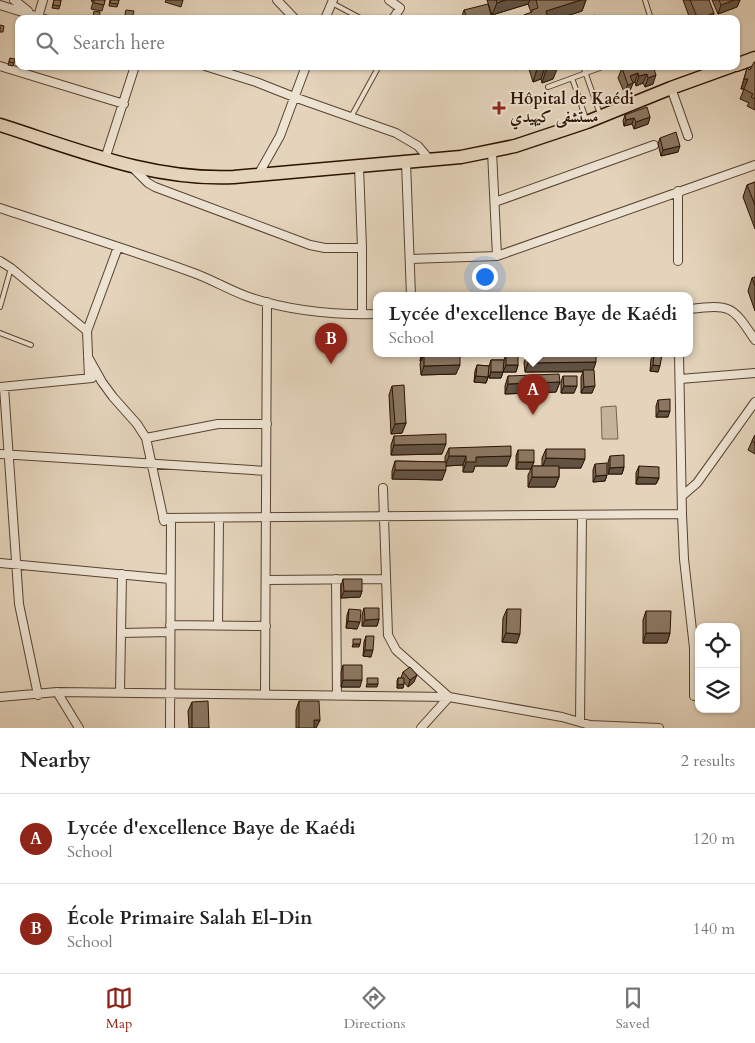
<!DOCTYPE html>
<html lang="en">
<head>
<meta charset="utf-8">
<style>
  :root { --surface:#fff; --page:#f6f6f6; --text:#222; --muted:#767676; --line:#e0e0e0; --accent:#8f2418 }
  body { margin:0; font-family:Cardo,Amiri,serif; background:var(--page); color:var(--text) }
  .controls { position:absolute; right:15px; bottom:15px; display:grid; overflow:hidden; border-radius:10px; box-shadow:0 1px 4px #0004 }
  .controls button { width:45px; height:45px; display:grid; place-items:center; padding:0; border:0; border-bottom:1px solid var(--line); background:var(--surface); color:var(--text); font:25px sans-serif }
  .you { position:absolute; left:484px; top:276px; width:18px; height:18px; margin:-12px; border:4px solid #fff; border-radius:50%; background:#1a73e8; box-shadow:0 0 0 8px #1a73e833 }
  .badge { display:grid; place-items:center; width:32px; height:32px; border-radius:50%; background:var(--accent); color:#fff; font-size:16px; font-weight:700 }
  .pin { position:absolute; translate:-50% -41px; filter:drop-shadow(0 1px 2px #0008) }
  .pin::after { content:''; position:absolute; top:26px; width:18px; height:15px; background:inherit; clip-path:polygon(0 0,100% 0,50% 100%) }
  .popup { position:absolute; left:373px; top:292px; width:320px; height:65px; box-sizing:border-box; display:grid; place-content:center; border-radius:10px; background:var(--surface); filter:drop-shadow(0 1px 4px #0005); font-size:16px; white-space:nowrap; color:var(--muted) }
  .popup b { font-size:19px; color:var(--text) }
  .popup::after { content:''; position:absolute; left:50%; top:100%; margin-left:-10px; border:10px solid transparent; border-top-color:var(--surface) }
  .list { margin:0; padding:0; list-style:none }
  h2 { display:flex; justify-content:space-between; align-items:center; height:65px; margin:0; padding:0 20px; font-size:21px }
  h2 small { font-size:16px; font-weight:400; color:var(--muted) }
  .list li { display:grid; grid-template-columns:32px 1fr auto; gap:15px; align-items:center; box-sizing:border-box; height:90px; padding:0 20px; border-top:1px solid var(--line) }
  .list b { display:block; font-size:19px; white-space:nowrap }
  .list p { margin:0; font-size:16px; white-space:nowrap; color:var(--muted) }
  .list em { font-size:16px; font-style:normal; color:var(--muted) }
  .icon { flex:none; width:28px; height:28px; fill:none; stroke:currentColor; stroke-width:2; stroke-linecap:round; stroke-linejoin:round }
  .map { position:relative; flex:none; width:755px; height:728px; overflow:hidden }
  .search { position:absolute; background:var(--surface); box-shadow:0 1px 4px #0004; left:15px; right:15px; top:15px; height:55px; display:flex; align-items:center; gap:12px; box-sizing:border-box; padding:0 18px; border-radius:10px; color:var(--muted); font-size:19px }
  .sheet { height:245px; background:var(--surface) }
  nav { display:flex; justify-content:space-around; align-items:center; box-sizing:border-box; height:70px; border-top:1px solid var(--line); background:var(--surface); font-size:14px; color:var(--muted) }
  nav a { display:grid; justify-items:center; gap:2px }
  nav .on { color:var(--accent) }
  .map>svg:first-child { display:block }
  .green { fill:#c5b39b; stroke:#78624e }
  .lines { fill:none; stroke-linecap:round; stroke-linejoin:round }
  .service-casing { stroke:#59422f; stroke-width:6 }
  .minor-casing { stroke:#59422f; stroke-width:10 }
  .primary-casing { stroke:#2b1200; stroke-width:15 }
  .service { stroke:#ede3d3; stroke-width:4 }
  .minor { stroke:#ede3d3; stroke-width:8 }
  .primary { stroke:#e4d4bb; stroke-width:12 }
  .wall { fill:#786653; stroke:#2b1200 }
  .shaded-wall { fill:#615344; stroke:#2b1200 }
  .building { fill:#8b7761; stroke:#2b1200 }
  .poi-dot { fill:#8f2418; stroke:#ede3d3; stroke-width:2 }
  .labels { text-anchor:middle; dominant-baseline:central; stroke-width:4; stroke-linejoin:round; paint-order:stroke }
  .poi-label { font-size:16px; font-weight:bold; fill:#2b1200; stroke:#ede3d3; text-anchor:start }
</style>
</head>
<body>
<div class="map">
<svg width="755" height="728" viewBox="0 0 755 728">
  <rect width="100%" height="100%" fill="#e4d4bb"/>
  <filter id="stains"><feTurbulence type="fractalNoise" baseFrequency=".004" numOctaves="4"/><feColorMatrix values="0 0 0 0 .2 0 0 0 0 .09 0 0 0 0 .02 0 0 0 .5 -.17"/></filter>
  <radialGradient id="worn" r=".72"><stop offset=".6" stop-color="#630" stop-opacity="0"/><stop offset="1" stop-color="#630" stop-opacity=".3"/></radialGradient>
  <path class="green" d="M616 406 618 439H602L601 407Z"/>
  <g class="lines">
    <g class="service-casing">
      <path id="service" d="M645 0 651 19
        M332 3 362 19
        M583 66 600 114
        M572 78 586 119
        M548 87 605 66
        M351 117 379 66
        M0 307 11 268
        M0 333 31 345"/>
    </g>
    <g class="minor-casing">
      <path id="minor" d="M14 0 28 11
        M277 0 295 19
        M389 0 400 8 393 19
        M0 5 45 19
        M38 17 43 0
        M325 19 333 0
        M0 66 124 104
        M205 66 256 82 294 97 396 133 418 146 430 160
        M671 88 688 136
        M492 151 497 256
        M105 159 135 66
        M406 162 411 296
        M359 166 362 248V314
        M132 167 148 183 155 187 310 245 325 248H362
        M258 175 280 136 306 66
        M495 202 654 145
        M0 208C63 229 128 249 191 272 209 278 227 289 246 296 288 311 333 315 377 314
        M410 259 497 256 755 165
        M0 261 11 268 87 331
        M678 261V191
        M689 309C732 304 732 306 755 340
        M679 354 682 514 684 559 694 648V696
        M88 357 102 382 113 397 137 424 146 438 164 521
        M89 378 87 331 118 247
        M680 379 755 373
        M0 387 92 378
        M4 387 19 604 38 695
        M146 438 218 424H267
        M0 454 266 471
        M383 488 388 635 396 650 449 697 421 728
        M682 496 697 483 755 402
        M163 518 682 514
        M0 563 170 579
        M336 579 337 696
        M266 580 386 579
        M170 625 266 626
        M218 625 219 518
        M121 633 170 632
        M57 692 79 728
        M120 693 122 574
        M265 695 267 302
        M0 697 57 692 449 697 562 717 590 725 659 728
        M580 722 582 515
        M170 728 171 518"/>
    </g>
    <g class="primary-casing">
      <path id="primary" d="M736 65 755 58
        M0 125C76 149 152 181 234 177L461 157 515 146 587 122 671 88 732 66"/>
    </g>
    <use href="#service" class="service"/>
    <use href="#minor" class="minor"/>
    <use href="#primary" class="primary"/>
  </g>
  <path class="wall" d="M54 0H61L59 9 52 8Z
    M92 0H105L102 11 91 9 93 2 91 1Z
    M110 0H119L117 7 109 6Z
    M166 0H183L181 7 165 2Z
    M487 0H586L582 11 557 19H523L524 15 531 13V12L528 4 492 15Z
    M683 0H709L712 19H690Z
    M712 0H740L737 7 718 14Z
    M464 10 492 19H461Z
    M10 58 14 63 13 66 8 65Z
    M755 62V110L747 106 749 103 740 99 744 89H741L747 68 750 70Z
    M528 66H557L553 79 542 83 541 79 533 82Z
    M653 66V84L645 87 643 83 636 86 635 82 633 83 629 93 625 94 618 78 622 68Z
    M625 115 650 117 648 124 634 129 632 124 624 126 623 121Z
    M660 138 678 152 661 156 658 144Z
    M755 182V229L743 197 747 185Z
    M755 277V311L748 291 752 278Z
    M421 354H460L456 374 421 375 420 364 421 361H420Z
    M506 354 518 365 516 372H503L501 378H489V375L486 383 474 382 475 371 477 365 489 366 491 360H504Z
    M524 354H596L593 370 592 393H581V377L583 372H525L524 362 527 355H524Z
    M634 354H662L658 372 650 371 651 359 653 356H634Z
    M508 376 560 382 556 392 505 394V386Z
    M563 376 574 393H561V382Z
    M392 386 406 423 402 433 391 434 389 395Z
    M658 400 668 417H656V406Z
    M755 435V454L748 450 752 441Z
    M394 436 442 454 391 455V445Z
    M449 448 507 466H475L473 472H463V465L446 466 442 480 392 479V471L395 461 445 462V457Z
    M546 449 581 468H559V477L555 487H528V475L531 469H516V456L518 450 534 462 532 466H542V458Z
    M610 456 624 467 622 474H608V462Z
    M595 464 607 475 605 481 593 482V470Z
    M639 466 659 478 656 484H636V473Z
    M343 579 362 591 360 597 341 598V586Z
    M364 608 379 619 377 626H362V615Z
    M349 609 357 629 346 628 347 615Z
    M507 609 517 643 502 642 503 618Z
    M646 611 670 633 667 643H643V620Z
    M366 636 371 657 363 656 364 642Z
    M343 665 360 687H341V672Z
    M403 672 414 682 408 687 404 682 403 688H397V681L398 678H401Z
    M299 701 320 720 316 728H296V710Z
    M192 702 209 728H189L188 711Z"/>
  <path class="shaded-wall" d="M505 0H530L528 4 492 15 497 3Z
    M581 0H586L582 11 557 19H543L546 11Z
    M734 0H740L737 7 718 14 721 5Z
    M714 13 712 19H699Z
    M516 66H526L515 70Z
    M545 67 541 79 533 82 537 69Z
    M558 67 553 79 542 83 546 70Z
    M638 73 635 82 633 83 629 93 625 94 630 76Z
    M647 74 643 83 636 86 639 76Z
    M656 75 653 84 645 87 648 78Z
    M744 79H748L745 89H741Z
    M650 117 648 124 634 129 636 122Z
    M634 118 632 124 624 126 626 120Z
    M680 146 678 152 661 156 663 150Z
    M423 354H459L424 355 421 361H420Z
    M634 354H653V356H634Z
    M596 362 593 371 525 372 528 363Z
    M460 365 456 374 421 375 424 366Z
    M506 365H518L516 372H503Z
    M653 365 660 366 658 372 650 371Z
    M491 372H503L501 378H489Z
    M476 376 488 377 486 383 474 382Z
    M560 382 556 392 505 394 508 384Z
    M564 386H577L574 393H561Z
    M595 386 592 393H581L584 387Z
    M659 411H670L668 417H656Z
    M406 423 402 433 391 434 395 424Z
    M446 444 442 454 391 455 394 445Z
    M449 456H466L463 465 445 466Z
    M511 456 507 466H475L473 472H463L466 462 476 457Z
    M546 458 585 459 581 468H542Z
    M518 462H534L531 469H516Z
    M624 467 622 474H608L610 468Z
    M395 470H446L442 480 392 479Z
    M607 475 605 481 593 482 596 476Z
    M532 477H559L555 487H528Z
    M638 477 659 478 656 484H636Z
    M344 591H362L360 597 341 598Z
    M379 619 377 626H362L365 620Z
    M348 621 360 622 357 629 346 628Z
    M506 633 520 634 517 643 502 642Z
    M646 633H670L667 643H643Z
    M353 644H360L359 647H352Z
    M365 650H373L371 657 363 656Z
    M417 675 414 682 408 687 410 680Z
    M343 680H362L360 687H341Z
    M367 684H378L377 687H366Z
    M404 684 403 688H397L398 685Z
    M314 720H320L316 728H311Z"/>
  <path class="building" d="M54 0H61L60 6 53 5Z
    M94 0H105L104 5 94 3Z
    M111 0H119L118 4 110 3Z
    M496 0H505L497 3Z
    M536 0H581L546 11 548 19H526L524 15 532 12V10L538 8Z
    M690 0H709L714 13 698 19Z
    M719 0H734L721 5Z
    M488 4 492 19H467L464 10Z
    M126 10 134 11 132 19H124Z
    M94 11 100 12 99 19H93Z
    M595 15 597 19H584Z
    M580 16V19H572Z
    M0 25 4 26 3 32H0Z
    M10 58 15 59 14 63 9 62Z
    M754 62H755V99L751 97 753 94 744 89 748 79H744L747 68 750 70Z
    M537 66H557L558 67 546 70 545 67 537 69Z
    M626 66H653L656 75 648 78 647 74 639 76 638 73 630 76 633 83 628 85 622 68Z
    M647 107 650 117 636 122 634 118 626 120 625 115Z
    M676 132 680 146 663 150 660 138Z
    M755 182V205L747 185Z
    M755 277V286L752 278Z
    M460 354V365L424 366V355Z
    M506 354H518V365H506Z
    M528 354H596V362L528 363Z
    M654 354H662L660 366 653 365Z
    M491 360H504L503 372H491Z
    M477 365 489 366 488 377 476 376Z
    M583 370H594L595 386 584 387Z
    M559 374 560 382 508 384V376Z
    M563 376H577V386H564Z
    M404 385 406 423 395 424 392 386Z
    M670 399V411H659L658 400Z
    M446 434V444L394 445V436Z
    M755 435V443L752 441Z
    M511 446V456L476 457V462H466V456H449V448Z
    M546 449H585V459L546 458Z
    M518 450H534V462H518Z
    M624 455V467L610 468V456Z
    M395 461 446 462V470H395Z
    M607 463V475L596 476 595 464Z
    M532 466H559V477H532Z
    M639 466 659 467V478L638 477Z
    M343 579H362V591H344Z
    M364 608H379V619L365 620Z
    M349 609 361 610 360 622 348 621Z
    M507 609H521L520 634 506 633Z
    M646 611H671L670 633H646Z
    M366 636H374L373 650H365Z
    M353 639H361L360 644H353Z
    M343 665H362V680H343Z
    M410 667 417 675 410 680 403 672Z
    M367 678H378V684H367Z
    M398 678H404V684L398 685Z
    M208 701 209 728H192V702Z
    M299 701H319L320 720H314V728H299Z"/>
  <path class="poi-dot" d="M496.5 100.5h5v5h5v5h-5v5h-5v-5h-5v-5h5z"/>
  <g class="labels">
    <g class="poi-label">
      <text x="510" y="99">Hôpital de Kaédi<tspan x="510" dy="18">مستشفى كيهيدي</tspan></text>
    </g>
  </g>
  <rect width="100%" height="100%" filter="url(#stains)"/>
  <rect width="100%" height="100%" fill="url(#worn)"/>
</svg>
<div class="controls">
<button><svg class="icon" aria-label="locate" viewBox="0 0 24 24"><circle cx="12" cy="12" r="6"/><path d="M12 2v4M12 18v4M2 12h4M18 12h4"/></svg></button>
<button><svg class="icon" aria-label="layers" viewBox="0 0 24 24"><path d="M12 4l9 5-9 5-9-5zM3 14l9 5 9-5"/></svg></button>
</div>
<div class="you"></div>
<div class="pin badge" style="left:533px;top:415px">A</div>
<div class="popup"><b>Lycée d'excellence Baye de Kaédi</b>School</div>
<div class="pin badge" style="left:331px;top:364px">B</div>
<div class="search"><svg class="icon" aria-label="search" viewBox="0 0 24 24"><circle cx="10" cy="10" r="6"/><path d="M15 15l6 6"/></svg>Search here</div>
</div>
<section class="sheet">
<h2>Nearby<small>2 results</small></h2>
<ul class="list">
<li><span class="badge">A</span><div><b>Lycée d'excellence Baye de Kaédi</b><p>School</p></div><em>120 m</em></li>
<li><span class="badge">B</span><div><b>École Primaire Salah El-Din</b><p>School</p></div><em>140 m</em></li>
</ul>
</section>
<nav>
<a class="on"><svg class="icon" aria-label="map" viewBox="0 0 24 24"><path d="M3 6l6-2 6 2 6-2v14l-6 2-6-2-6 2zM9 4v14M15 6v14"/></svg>Map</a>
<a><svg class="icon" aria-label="directions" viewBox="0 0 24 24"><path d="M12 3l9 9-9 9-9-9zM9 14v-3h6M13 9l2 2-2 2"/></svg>Directions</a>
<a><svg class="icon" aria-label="saved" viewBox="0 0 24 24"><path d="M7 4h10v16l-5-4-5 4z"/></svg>Saved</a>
</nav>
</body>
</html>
